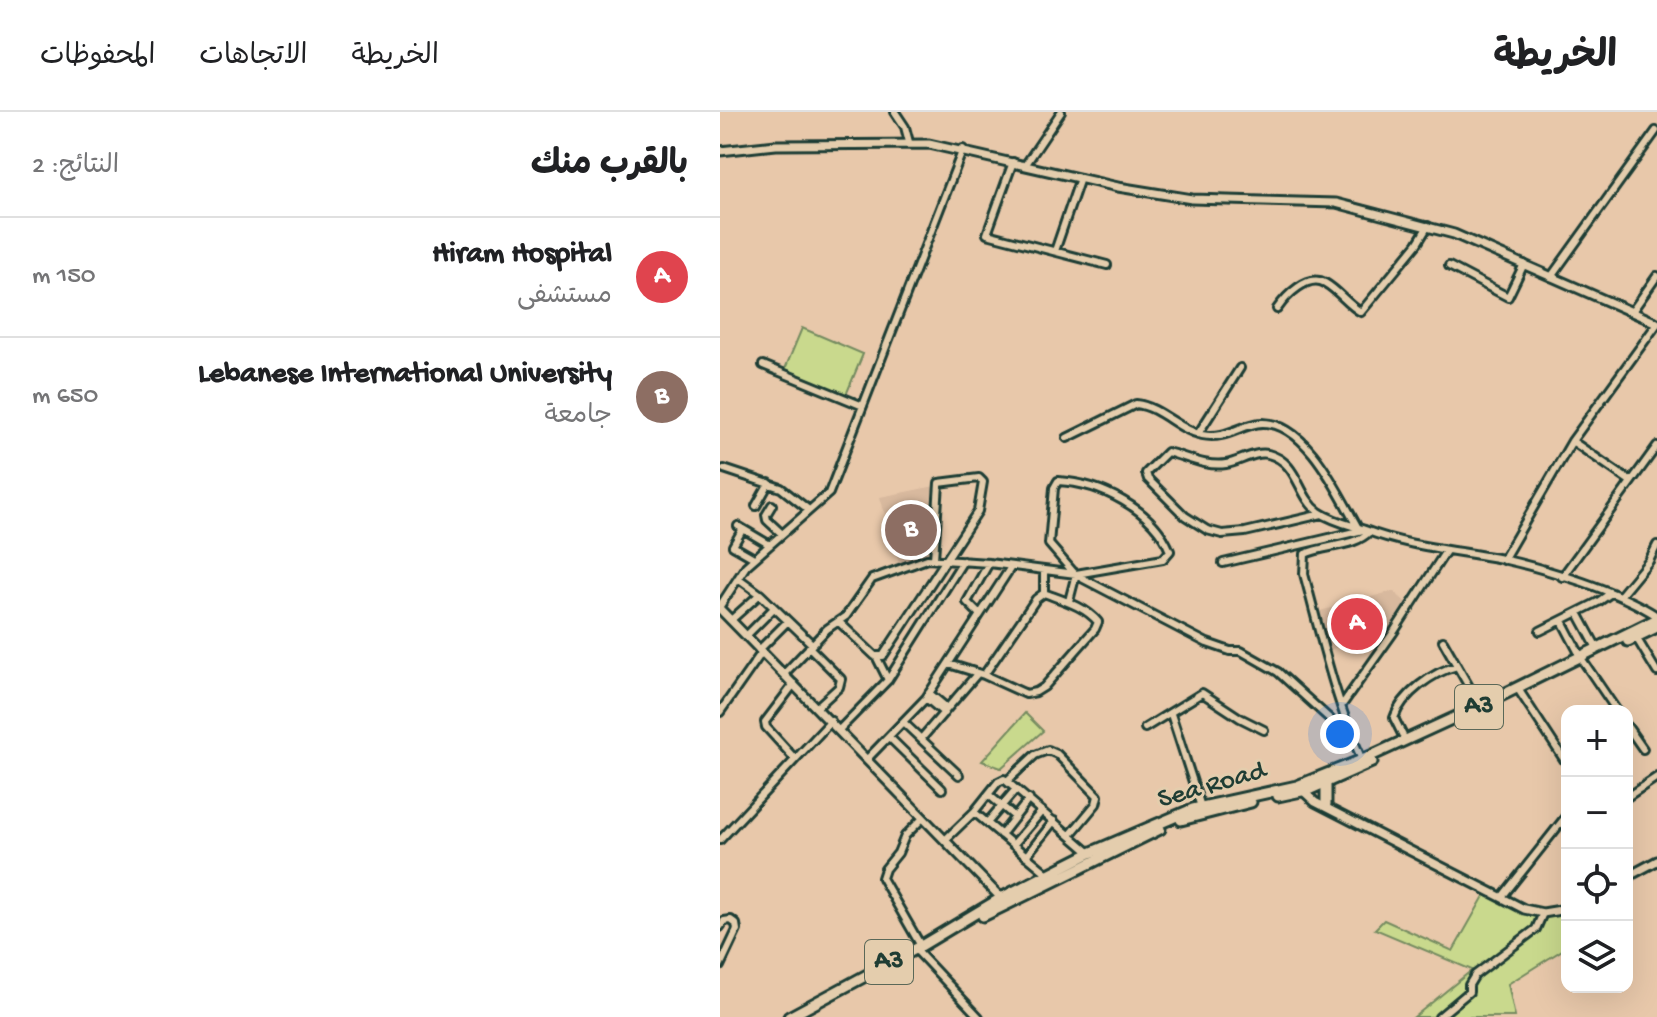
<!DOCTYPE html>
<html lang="ar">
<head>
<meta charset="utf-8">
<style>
  :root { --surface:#fff; --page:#f2f2f2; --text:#202124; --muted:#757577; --line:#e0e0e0; --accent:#1a73e8 }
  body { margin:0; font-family:"Gochi Hand","Playpen Sans Arabic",sans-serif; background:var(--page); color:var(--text); direction:rtl }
  .controls { position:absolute; right:24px; bottom:24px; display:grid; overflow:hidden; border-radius:16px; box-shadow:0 8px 32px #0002 }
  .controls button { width:72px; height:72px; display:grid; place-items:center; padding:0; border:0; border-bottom:2px solid var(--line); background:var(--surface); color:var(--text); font:40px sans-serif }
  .you { position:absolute; left:620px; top:622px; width:28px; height:28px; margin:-20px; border:6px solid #fff; border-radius:50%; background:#1a73e8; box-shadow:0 0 0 12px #1a73e833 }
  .badge { display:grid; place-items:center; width:52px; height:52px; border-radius:50%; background:var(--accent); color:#fff; font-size:26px; font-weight:700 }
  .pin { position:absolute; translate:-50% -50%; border:4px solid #fff; box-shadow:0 2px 8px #0006 }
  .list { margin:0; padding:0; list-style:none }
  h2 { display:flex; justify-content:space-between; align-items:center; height:104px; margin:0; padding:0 32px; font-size:34px }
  h2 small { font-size:26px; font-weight:400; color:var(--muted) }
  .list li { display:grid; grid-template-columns:52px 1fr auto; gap:24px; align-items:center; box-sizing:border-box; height:120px; padding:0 32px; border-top:2px solid var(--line) }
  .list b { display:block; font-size:30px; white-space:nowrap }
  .list p { margin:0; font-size:26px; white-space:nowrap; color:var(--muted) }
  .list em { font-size:26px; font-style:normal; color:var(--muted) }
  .icon { flex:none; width:44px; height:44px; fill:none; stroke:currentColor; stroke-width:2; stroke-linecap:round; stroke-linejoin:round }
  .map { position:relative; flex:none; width:937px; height:905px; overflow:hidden; direction:ltr }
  header { display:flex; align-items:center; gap:48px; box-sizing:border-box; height:112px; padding:0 40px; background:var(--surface); border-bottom:2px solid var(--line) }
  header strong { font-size:38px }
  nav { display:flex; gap:44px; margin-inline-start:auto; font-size:28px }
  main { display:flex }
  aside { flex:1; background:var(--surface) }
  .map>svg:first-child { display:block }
  .built { fill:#d8b99e }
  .green { fill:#c9d98d; stroke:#748b60; stroke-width:2 }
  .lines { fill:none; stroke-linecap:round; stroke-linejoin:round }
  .minor-casing { stroke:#1f3d34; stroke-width:12 }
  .major-casing { stroke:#1f3d34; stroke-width:13 }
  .highway-casing { stroke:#1f3d34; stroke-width:15 }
  .minor { stroke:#e4cdad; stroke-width:6 }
  .major { stroke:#e4cdad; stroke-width:7 }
  .highway { stroke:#e4cdad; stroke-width:9 }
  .labels { text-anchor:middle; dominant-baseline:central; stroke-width:6; stroke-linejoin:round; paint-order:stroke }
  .shield { fill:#e4cdad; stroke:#5a6858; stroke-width:2 }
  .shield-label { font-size:26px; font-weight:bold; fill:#1f3d34 }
  .street-label { font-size:28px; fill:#1f3d34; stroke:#e4cdad }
</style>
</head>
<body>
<header>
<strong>الخريطة</strong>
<nav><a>الخريطة</a><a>الاتجاهات</a><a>المحفوظات</a></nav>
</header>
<main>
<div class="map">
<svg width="937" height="905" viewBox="0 0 937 905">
  <rect width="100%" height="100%" fill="#e8c8aa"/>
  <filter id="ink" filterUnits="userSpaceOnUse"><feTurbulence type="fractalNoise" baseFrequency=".0125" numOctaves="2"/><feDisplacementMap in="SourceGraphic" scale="16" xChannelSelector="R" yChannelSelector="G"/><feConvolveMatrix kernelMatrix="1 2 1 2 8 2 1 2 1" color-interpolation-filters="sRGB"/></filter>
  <g filter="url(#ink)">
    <path class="built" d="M215 374 211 442 180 454 160 385Z
      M673 479 689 493 659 536 644 525 607 539 596 500Z"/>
    <path class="green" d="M82 216 143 242 126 283 65 257Z
      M305 601 323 619 281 656 262 649Z
      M768 777 804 797 823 801 847 788V835L788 872 795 905H694L752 858 655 817 664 808 733 839Z"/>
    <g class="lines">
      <g class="minor-casing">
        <path id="minor" d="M175 0 185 15 189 30
          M293 50 267 122 387 153
          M306 52 341 0
          M335 139 360 66
          M729 154 788 185 804 152
          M831 165 936 19
          M557 197C566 184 588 161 605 171 619 179 628 193 641 200L697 132 708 114
          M913 198 937 164
          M43 253 143 294
          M478 322 520 256
          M347 326 416 292C441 295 458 318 482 323 507 328 521 312 542 311 587 310 619 383 638 416
          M852 329 910 369
          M4 357 61 376 89 398
          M52 393 46 403 47 408 62 422
          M36 394 49 371
          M602 402 525 420 502 422 487 418 465 404 428 367 426 361 447 340C467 345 485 355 506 352 519 350 535 339 548 342 579 350 577 384 599 400 612 409 630 413 645 418 689 435 736 438 782 447 830 458 897 478 937 504
          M18 414 50 433
          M21 420 13 434 34 446
          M783 448 852 329 937 212
          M503 451 643 418
          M356 463 487 531 510 539H521L558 560 632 627
          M842 465 937 334
          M18 466 40 482 92 532
          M900 484 929 449 937 433
          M349 489 356 462
          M0 494 26 454 109 381 243 37
          M858 501 877 536
          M260 503 247 490 269 451
          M11 508 40 482
          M842 509 861 545
          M119 510 155 544H163L258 399 263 370 259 366 219 371 214 447
          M820 519 878 490 891 481
          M914 522 937 560
          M26 524 53 497
          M723 529 760 594
          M89 535 121 567 119 575 97 595
          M39 538 68 509
          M157 546 168 568
          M863 549 897 599
          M229 552 264 563 306 582 316 580 324 575 375 517 378 510C365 494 342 488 324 481
          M64 562 107 517 126 504 152 467 207 447 269 451 356 462 443 447 450 439C433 397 380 371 338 369L334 376 329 432 354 461
          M264 563 316 487 324 481V459
          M74 572 45 610 46 615 75 647
          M800 580 847 652
          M209 581 227 596
          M206 586 224 601
          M622 593 673 521 726 439
          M0 600 42 540
          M451 602 481 695
          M184 611 239 663
          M907 614 923 637
          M425 616 482 581 520 606 544 618
          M119 618 168 568 243 449
          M169 625 222 677
          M201 627 257 562
          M685 628 674 606C682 582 713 560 737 554
          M147 647 206 586 291 455
          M642 648C615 589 601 524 584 462L585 442C604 433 635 435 649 420
          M287 669 315 643 328 638 337 642 378 684 376 692 351 722
          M269 683 295 705
          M907 685 937 665
          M254 700 328 762
          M267 711 296 677
          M281 723 309 687
          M0 728 111 609
          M225 728 254 700 278 670 284 667 370 741
          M293 733 322 699
          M306 744 334 709
          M782 785 847 703
          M0 815 4 809 11 808 16 812 17 818 0 854
          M201 834 162 766 165 757 178 741 185 724 203 706
          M198 840 259 905
          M719 905 749 880V873L755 863 816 817 823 801"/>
      </g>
      <g class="major-casing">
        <path id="major" d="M0 39 56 33 209 32 398 75 472 87 616 91 734 122 937 211
          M0 497 283 788
          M581 677 595 690 804 797 823 801 847 797
          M907 765 937 749"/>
      </g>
      <g class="highway-casing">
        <path id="highway" d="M908 529 937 515
          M558 684 591 677 652 650
          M606 692V670
          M461 708 531 690
          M263 804 440 717
          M69 905 201 834 281 786 370 741 473 697 577 674 642 648 760 594 937 507"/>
      </g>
      <use href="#minor" class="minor"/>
      <use href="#major" class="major"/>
      <use href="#highway" class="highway"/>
    </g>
  </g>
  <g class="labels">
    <g class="shield">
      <rect x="735" y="573" width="48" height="44" rx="6"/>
      <rect x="145" y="828" width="48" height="44" rx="6"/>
    </g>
    <g class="shield-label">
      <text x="759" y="595">A3</text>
      <text x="169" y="850">A3</text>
    </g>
    <g class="street-label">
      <text transform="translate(492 674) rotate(-16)">Sea Road</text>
    </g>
  </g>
</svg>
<div class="controls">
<button>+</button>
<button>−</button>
<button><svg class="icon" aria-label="locate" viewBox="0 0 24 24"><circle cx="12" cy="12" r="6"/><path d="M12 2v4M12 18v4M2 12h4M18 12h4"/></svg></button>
<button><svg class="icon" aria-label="layers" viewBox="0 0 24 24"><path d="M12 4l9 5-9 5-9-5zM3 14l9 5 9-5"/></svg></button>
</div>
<div class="you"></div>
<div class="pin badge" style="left:637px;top:512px;background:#e0444e">A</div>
<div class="pin badge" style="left:191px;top:418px;background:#8d6e63">B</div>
</div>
<aside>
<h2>بالقرب منك<small>النتائج: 2</small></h2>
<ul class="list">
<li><span class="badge" style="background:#e0444e">A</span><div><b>Hiram Hospital</b><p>مستشفى</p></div><em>150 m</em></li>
<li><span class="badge" style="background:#8d6e63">B</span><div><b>Lebanese International University</b><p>جامعة</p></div><em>650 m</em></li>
</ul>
</aside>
</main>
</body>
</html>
